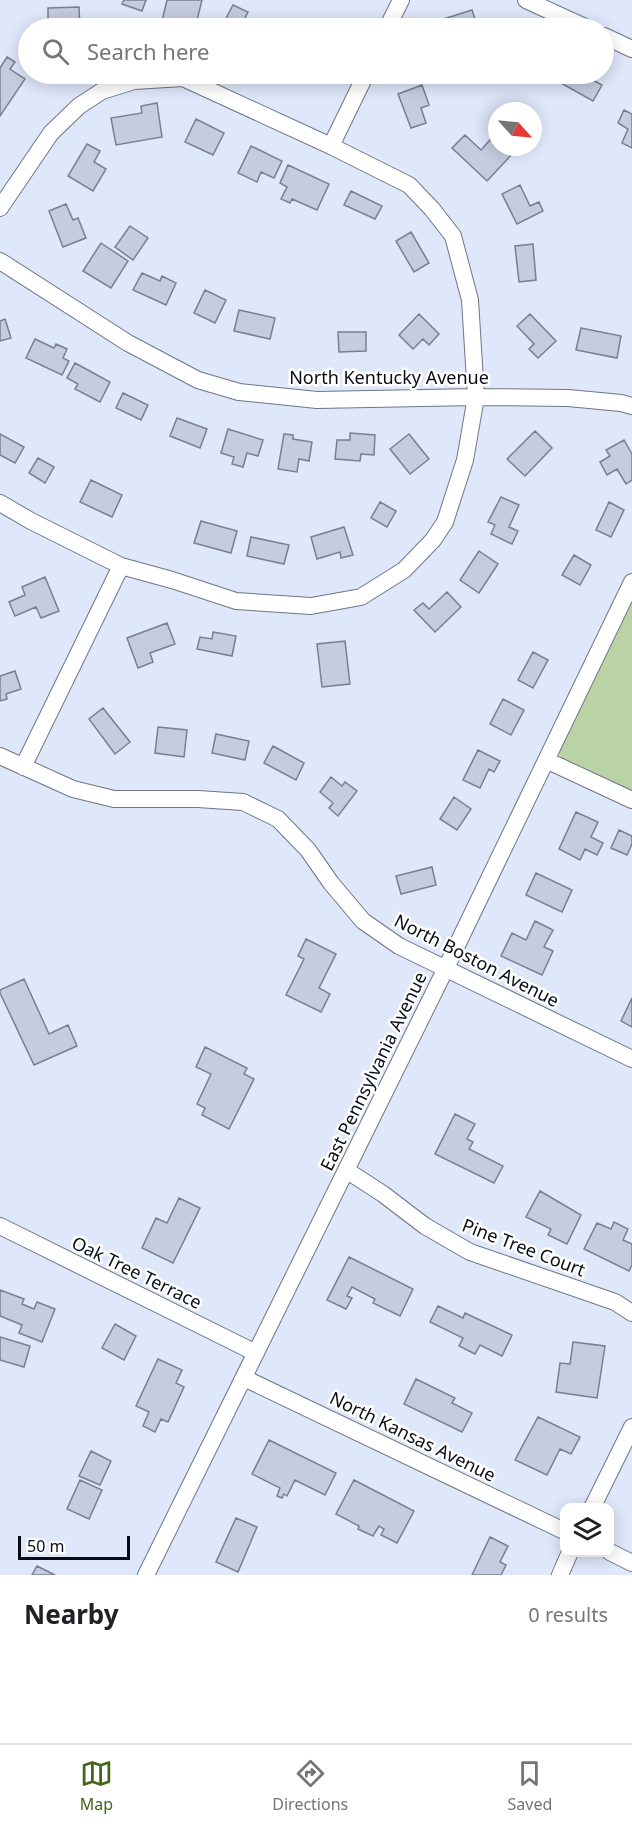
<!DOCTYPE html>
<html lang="en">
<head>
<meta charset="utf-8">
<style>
  :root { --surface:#fff; --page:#f2f2f2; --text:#202124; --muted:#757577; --line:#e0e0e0; --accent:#42641b }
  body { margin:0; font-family:"Noto Sans",sans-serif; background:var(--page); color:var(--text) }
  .controls { position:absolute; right:18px; bottom:18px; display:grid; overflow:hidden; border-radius:12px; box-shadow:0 3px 15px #0003 }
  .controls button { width:54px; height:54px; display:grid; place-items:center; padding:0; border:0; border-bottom:2px solid var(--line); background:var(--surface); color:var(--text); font:30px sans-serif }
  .compass { position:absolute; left:488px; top:102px; width:54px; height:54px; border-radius:50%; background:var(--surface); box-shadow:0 3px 15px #0003; rotate:117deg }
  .scale { position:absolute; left:18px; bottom:15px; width:112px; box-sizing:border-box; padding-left:6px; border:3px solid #090c12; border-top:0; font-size:16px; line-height:21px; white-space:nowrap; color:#090c12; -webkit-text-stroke:4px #fff; paint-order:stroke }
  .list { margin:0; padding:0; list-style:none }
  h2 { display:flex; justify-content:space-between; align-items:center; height:78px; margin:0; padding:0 24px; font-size:26px }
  h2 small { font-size:20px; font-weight:400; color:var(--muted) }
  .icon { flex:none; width:33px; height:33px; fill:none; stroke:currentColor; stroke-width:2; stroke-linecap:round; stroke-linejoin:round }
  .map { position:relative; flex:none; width:632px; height:1575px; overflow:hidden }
  .search { position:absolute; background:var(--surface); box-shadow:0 3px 15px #0003; left:18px; right:18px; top:18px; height:66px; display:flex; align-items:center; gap:15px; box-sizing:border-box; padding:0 21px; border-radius:33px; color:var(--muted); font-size:22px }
  .sheet { height:168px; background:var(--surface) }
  nav { display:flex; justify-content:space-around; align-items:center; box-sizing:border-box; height:84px; border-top:2px solid var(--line); background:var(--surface); font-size:16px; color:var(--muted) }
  nav a { display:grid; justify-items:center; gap:3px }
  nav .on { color:var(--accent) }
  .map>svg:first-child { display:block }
  .green { fill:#bad3a5 }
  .building { fill:#c4ccde; stroke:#777f90; stroke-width:1.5 }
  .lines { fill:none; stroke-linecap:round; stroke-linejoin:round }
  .minor-casing { stroke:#6e7586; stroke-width:18 }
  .minor { stroke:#fff; stroke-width:16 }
  .labels { text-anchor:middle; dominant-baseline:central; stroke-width:5; stroke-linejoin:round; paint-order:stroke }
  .street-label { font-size:18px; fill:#090c12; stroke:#fff }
</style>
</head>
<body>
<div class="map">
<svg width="632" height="1575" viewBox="0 0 632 1575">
  <rect width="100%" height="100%" fill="#dfe7fa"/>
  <path class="green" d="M632 601V793L562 760 557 749Z"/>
  <path class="building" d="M124 0H146L142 11 122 4Z
    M167 0H202L195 28H176L161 25Z
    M233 5 248 12 243 22 252 27 256 19 265 23 262 28H221Z
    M79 7 80 28H48V8Z
    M472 10 478 28H433L431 23Z
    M7 57 15 62 10 69 25 79 0 116V68Z
    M563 74H582L602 85 593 101 559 82Z
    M422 85 429 105 421 108 426 123 411 128 398 94Z
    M157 103 162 137 116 145 111 118 142 113 141 106Z
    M624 110 632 114V148L622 143 628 129 618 123Z
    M196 119 224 133 213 155 185 142Z
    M497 132V147H511L515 151 487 181 452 148 465 135 481 150Z
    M87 144 100 151 94 162 106 169 93 191 68 176Z
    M251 146 282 161 274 178 261 172 257 182 238 173Z
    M288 165 329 184 317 210 292 199 290 203 281 199 287 187 280 183Z
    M520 185 530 206 539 202 543 211 517 224 502 194Z
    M351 191 382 206 375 219 344 205Z
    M66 204 73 220 78 218 86 238 63 247 49 211Z
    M130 226 148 238 133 260 115 247Z
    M411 232 429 263 414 272 396 241Z
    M101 243 128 261 111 288 83 271Z
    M533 244 536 280 519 282 515 246Z
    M142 273 160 281 162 276 176 283 166 305 133 290Z
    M205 290 226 300 215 323 194 313Z
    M239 310 275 318 270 339 234 331Z
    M419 314 439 334 429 345 423 339 413 349 399 335Z
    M530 314 556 341 538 358 529 349 534 344 517 326Z
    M5 319 11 338 0 341V321Z
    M581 328 621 336 617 358 576 350Z
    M338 332H366V351L339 352Z
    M35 339 54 348 56 344 67 349 63 358 69 361 62 375 26 358Z
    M75 363 110 382 100 402 75 389 78 384 67 378Z
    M123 393 148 405 141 420 116 408Z
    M177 418 207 429 200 448 170 436Z
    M228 429 263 440 258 456 247 453 243 467 232 464 234 457 221 453Z
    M535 431 552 448 525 476 507 459Z
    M350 433 375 435 374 455 361 454 360 461 335 459 337 440H350Z
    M0 434 24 447 15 463 0 455Z
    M284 434 293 435V439L312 442 309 461 299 459 297 472 278 469Z
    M409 434 429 459 410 474 390 449Z
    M624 440 632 454V480L626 484 617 469 607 475 600 462 610 456 606 450Z
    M38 458 54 467 45 483 29 473Z
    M91 480 122 495 112 517 80 502Z
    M501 497 519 505 509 527 518 531 512 544 491 534 495 525 488 522Z
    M380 502 396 511 387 527 371 518Z
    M609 502 624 510 611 537 596 530Z
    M201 521 237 531 231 553 194 543Z
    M344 527 353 555 341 558 340 552 317 559 311 537Z
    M251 537 289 545 284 564 247 556Z
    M479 551 498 564 479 593 460 580Z
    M574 555 591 565 580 585 562 575Z
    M45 577 59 611 41 618 36 607 15 616 9 602 25 595 22 587Z
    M447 592 461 607 435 632 414 610 423 603 429 609Z
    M167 623 175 644 150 653 153 662 138 668 127 638Z
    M213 632 236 636 232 656 197 649 200 637 212 639Z
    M345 641 350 684 322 687 317 644Z
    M533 652 548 660 533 688 518 680Z
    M15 671 21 689 6 694 7 699 0 701V676Z
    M503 699 524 710 511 735 490 724Z
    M103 708 130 742 115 754 89 719Z
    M158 727 187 730 184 757 155 753Z
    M216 734 249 741 245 760 212 753Z
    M273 746 304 763 296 780 264 763Z
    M478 750 500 761 494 772 489 769 480 788 463 780Z
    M331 777 342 786 345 782 357 791 338 816 329 808 333 803 320 792Z
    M454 797 471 809 457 830 440 819Z
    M576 812 598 822 591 837 603 843 597 855 585 849 580 860 559 849Z
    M619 830 632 836V844L627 855 611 848Z
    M432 867 436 885 401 894 396 876Z
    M536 873 572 890 562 912 526 895Z
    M535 921 553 930 544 947 553 951 542 975 501 956 512 933 526 940Z
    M306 939 336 954 319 988 330 994 321 1012 286 995 304 959 298 956Z
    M24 979 49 1034 68 1025 77 1046 34 1065 0 993V990Z
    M632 998V1027L621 1021Z
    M205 1047 247 1068 244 1074 254 1079 229 1129 202 1115 205 1108 197 1104 211 1074 196 1067Z
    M455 1114 475 1124 467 1139 473 1142 469 1149 503 1166 494 1183 435 1154Z
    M540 1191 581 1215 567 1244 548 1235 551 1229 526 1217Z
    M179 1198 200 1208 173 1263 142 1248 156 1218 167 1223Z
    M614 1222 628 1229 623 1240 632 1244V1265L629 1271 584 1249 597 1223 611 1229Z
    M349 1257 413 1289 400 1316 373 1303 375 1299 352 1287 347 1296 352 1298 346 1309 327 1300Z
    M0 1290 24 1299 22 1304 34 1309 37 1302 55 1309 42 1342 19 1333 22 1325 0 1316Z
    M438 1306 463 1318 465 1313 512 1335 502 1356 480 1345 475 1354 459 1346 463 1338 430 1322Z
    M115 1324 136 1336 124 1360 102 1348Z
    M0 1337 30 1346 24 1367 0 1360Z
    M573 1342 605 1346 597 1398 556 1392 560 1363 570 1364Z
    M158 1359 182 1370 176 1383 184 1387 168 1422 161 1419 155 1432 143 1426 149 1412 136 1406Z
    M416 1379 455 1398 452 1403 472 1413 462 1432 404 1404Z
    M538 1417 580 1437 571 1454 560 1449 547 1475 515 1460Z
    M269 1440 336 1473 325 1495 295 1480 287 1496 284 1494 282 1498 277 1496 280 1488 252 1474Z
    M91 1451 111 1461 100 1485 79 1476Z
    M80 1480 102 1490 89 1519 67 1509Z
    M354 1480 414 1511 397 1543 381 1535 384 1529 379 1526 373 1536 358 1529 359 1526 336 1514Z
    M236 1518 257 1527 238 1572 216 1562Z
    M490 1537 508 1546 500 1562 506 1565 501 1575H472Z
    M37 1566 55 1575H32Z"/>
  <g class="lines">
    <g class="minor-casing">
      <path id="minor" d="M526 0 587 28
        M387 28 401 0
        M604 36 632 49
        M331 146 366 74
        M0 208 51 133 79 106 102 91 134 81 183 78 331 146 409 185 432 209 453 236 470 300 476 397 465 460 445 522 433 540 404 570 361 597 311 606 236 601 172 580 121 566 31 521 0 503
        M0 261 128 343 198 380 239 392 317 400 476 397 568 398 621 403 632 406
        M0 756 73 789 114 799H198L243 802 278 819 308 850 331 883 363 921 399 946 632 1059
        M546 760 632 800
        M23 767 121 566
        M346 1170 383 1194 425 1226 470 1252 615 1302 632 1313
        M0 1226 256 1353
        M244 1378 564 1531
        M592 1508 632 1427
        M610 1552 632 1563
        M146 1575 446 968 632 582
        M560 1575 570 1552"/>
    </g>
    <use href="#minor" class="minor"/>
  </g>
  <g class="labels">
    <g class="street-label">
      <text x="389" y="377">North Kentucky Avenue</text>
      <text transform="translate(477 960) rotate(27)">North Boston Avenue</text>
      <text transform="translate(373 1071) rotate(-64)">East Pennsylvania Avenue</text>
      <text transform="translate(524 1247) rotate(21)">Pine Tree Court</text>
      <text transform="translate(137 1272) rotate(26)">Oak Tree Terrace</text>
      <text transform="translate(413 1436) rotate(26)">North Kansas Avenue</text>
    </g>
  </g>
</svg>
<div class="controls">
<button><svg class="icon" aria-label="layers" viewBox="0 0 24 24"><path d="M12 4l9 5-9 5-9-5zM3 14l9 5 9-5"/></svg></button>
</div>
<svg class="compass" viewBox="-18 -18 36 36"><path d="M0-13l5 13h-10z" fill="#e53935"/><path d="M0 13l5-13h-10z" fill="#757577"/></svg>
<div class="scale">50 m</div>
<div class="search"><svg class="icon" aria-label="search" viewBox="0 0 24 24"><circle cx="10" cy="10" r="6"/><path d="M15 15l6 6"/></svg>Search here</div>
</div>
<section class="sheet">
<h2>Nearby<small>0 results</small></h2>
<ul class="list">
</ul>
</section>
<nav>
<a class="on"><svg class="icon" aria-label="map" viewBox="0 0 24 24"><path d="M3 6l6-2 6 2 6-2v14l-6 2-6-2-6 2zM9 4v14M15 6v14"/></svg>Map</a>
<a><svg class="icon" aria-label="directions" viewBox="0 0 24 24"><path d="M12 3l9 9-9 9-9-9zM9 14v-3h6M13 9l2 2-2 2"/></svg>Directions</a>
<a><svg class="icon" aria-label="saved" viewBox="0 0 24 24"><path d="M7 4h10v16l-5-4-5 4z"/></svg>Saved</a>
</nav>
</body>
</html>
